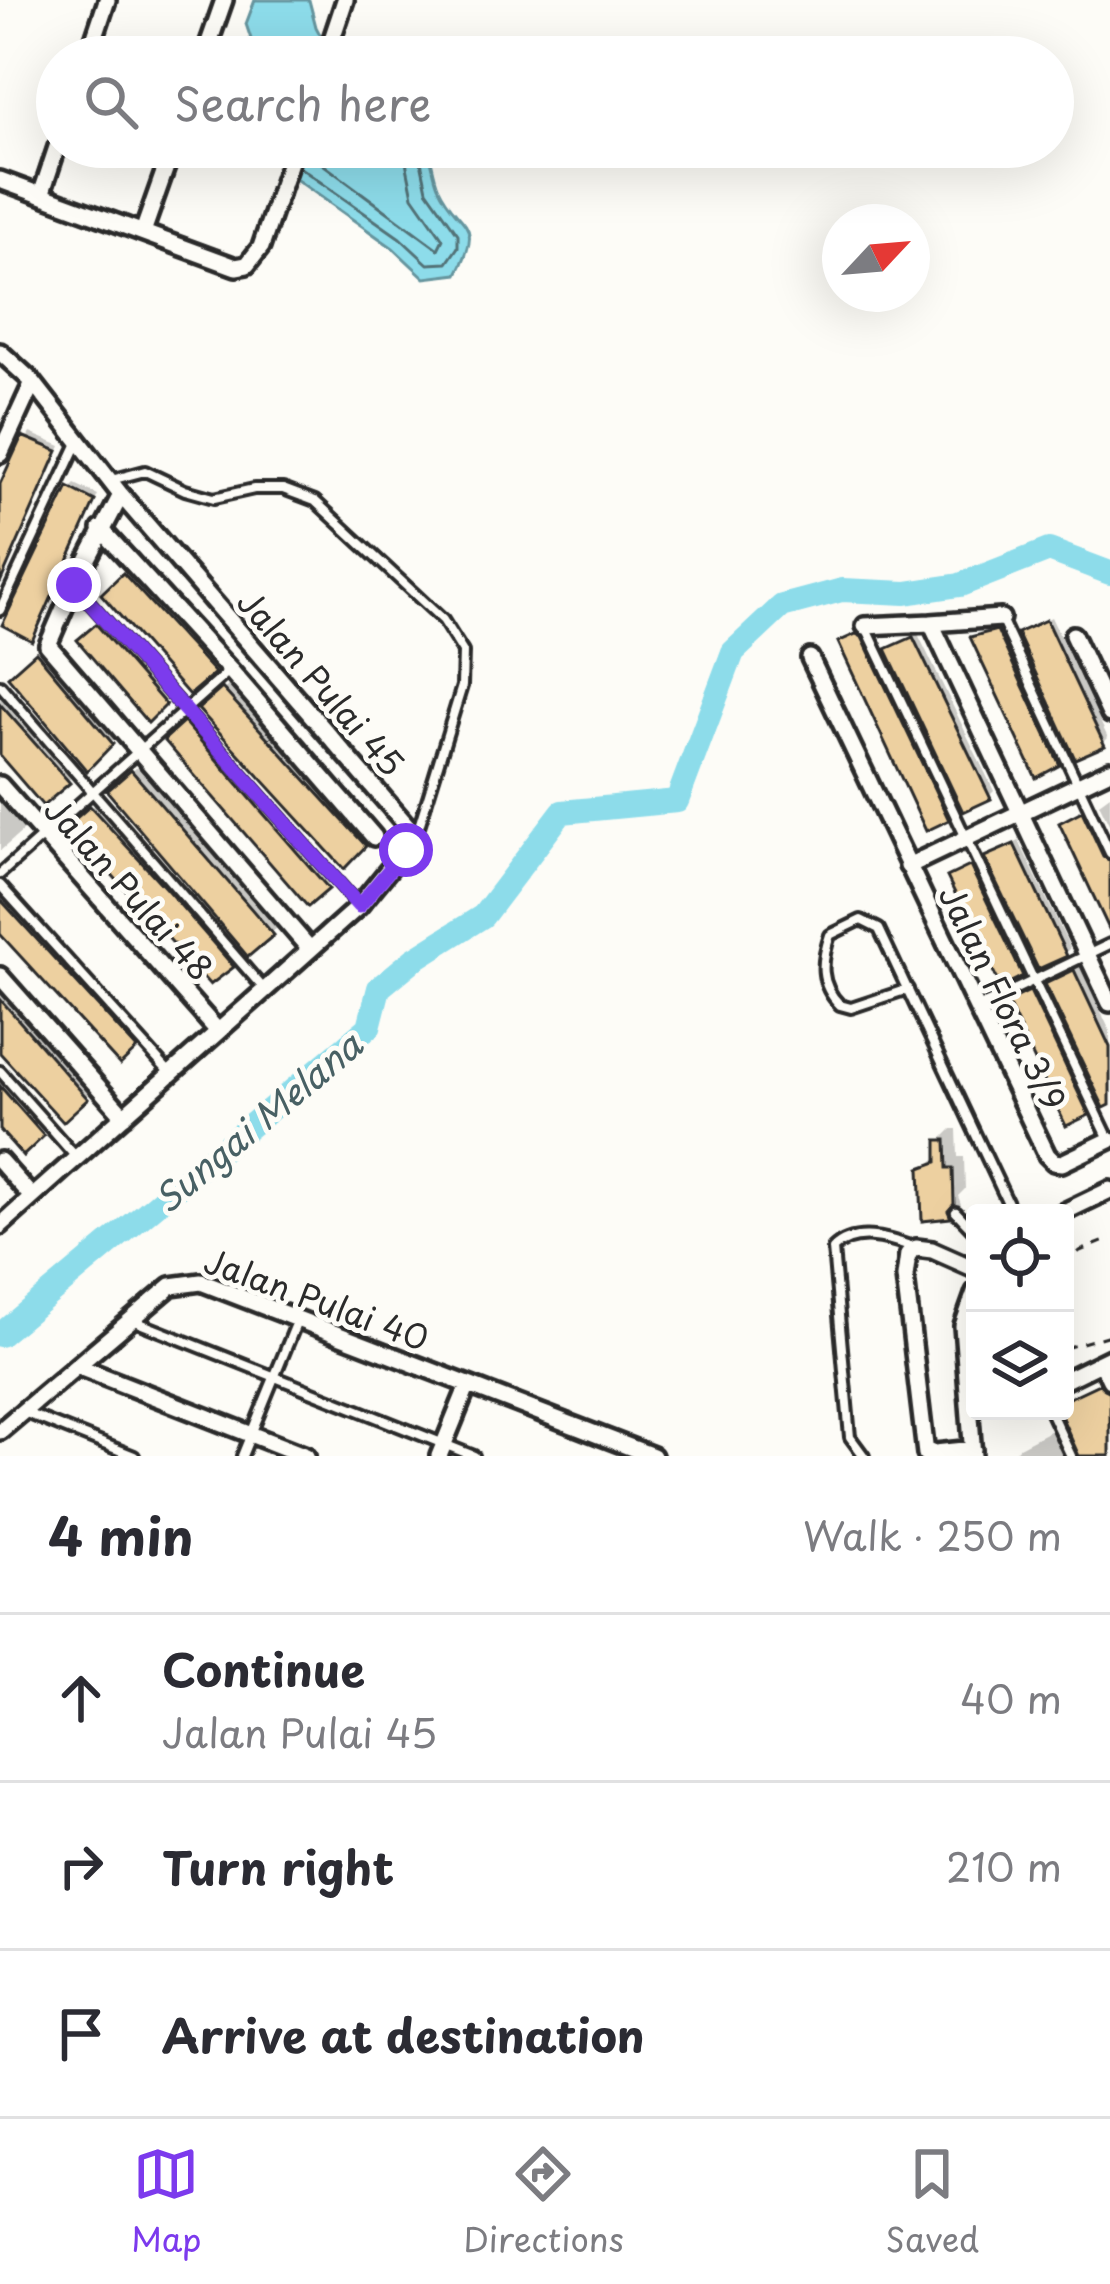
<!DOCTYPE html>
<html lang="en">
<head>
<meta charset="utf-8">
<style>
  :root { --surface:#fff; --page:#f7f7f7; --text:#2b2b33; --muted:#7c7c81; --line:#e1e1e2; --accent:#7c3aed }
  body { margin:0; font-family:"Playpen Sans",sans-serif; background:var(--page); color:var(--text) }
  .controls { position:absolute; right:36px; bottom:36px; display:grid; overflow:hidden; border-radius:12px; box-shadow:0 12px 48px #0002 }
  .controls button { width:108px; height:108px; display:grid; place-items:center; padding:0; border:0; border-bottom:3px solid var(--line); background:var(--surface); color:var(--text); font:60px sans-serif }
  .compass { position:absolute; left:822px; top:204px; width:108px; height:108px; border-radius:50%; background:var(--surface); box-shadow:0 12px 48px #0002; rotate:64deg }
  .stop { position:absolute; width:36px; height:36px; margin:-27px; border:9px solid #7c3aed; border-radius:50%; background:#fff }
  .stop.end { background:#7c3aed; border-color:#fff; box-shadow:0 3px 12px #0008 }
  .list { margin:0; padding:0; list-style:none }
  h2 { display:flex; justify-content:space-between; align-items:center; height:156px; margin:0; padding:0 48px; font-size:51px }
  h2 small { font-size:39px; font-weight:400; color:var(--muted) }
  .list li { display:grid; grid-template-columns:78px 1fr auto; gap:36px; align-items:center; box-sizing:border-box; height:168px; padding:0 48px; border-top:3px solid var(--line) }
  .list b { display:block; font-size:45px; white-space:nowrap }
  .list p { margin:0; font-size:39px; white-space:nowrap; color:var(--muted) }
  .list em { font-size:39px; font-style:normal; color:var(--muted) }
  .icon { flex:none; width:66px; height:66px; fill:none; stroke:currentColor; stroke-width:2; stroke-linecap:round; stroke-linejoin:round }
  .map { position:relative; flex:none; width:1110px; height:1456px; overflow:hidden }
  .search { position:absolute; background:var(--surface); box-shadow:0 12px 48px #0002; left:36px; right:36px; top:36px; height:132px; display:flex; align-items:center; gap:30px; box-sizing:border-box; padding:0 42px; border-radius:66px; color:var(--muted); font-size:45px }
  .sheet { height:660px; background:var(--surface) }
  nav { display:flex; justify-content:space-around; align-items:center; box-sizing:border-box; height:168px; border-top:3px solid var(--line); background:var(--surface); font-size:33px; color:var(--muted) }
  nav a { display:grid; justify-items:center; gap:6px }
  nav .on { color:var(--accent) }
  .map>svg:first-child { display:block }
  .water { fill:#8ddcea; stroke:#66959e; stroke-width:3 }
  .shadow { fill:#0003 }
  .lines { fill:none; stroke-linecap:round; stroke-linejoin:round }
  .shore { stroke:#527277; stroke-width:3 }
  .river { stroke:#8ddcea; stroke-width:24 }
  .building { fill:#edd0a0; stroke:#2b2b2b; stroke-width:3 }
  .lane-casing { stroke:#2b2b2b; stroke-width:16 }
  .street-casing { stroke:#2b2b2b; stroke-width:24 }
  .path { stroke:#2b2b2b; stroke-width:3; stroke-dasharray:9 9; stroke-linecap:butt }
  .lane { stroke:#fdfcf7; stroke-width:8 }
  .street { stroke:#fdfcf7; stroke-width:15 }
  .route { stroke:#7c3aed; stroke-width:15 }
  .labels { text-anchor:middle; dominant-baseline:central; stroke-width:10; stroke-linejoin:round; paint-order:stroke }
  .street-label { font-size:33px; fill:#2b2b2b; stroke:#fdfcf7 }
  .water-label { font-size:36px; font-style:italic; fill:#486064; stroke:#fdfcf7 }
</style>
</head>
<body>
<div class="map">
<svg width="1110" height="1456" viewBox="0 0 1110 1456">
  <rect width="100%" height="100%" fill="#fdfcf7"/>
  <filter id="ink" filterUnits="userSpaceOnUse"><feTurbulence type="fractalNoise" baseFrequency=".00833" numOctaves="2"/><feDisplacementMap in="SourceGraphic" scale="24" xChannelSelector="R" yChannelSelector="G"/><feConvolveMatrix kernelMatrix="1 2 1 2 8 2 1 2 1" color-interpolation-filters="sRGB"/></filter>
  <g filter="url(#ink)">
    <path class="water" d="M255 0H309L316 27 332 57H257L246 24Z
      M272 147H427C432 159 433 174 438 186 458 230 486 218 457 274L425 278 393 248 287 173Z"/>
    <path class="shadow" d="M30 433 61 446 0 585V492Z
      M75 484 98 495 31 637 70 489Z
      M130 570 217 666 189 691 105 594Z
      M1051 617 1108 738 1103 743 1020 634Z
      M102 621 169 698 148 719 81 640Z
      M1002 626 1064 758 1058 763 974 637 990 627Z
      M863 630 952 813 947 818 841 643Z
      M918 634 994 791 989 796 889 650Z
      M43 649 116 737 87 766 12 677Z
      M229 685 369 839 344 864 203 709Z
      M0 693 73 776 44 802 0 752Z
      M191 719 332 881 309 903 168 740Z
      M137 767 277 928 248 953 111 791Z
      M1110 795V826L1099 803Z
      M0 803 24 830 0 851Z
      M97 803 237 960 232 964 72 825Z
      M1087 808 1110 853V923L1062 823Z
      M1019 841 1070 948 1065 953 988 858Z
      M976 863 1026 969 1021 974 951 878Z
      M2 890 140 1042 120 1060 0 930Z
      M1080 967 1110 1031V1102L1048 985Z
      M1035 988 1092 1107 1087 1113 1010 1003Z
      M0 989 91 1091 63 1118 0 1049Z
      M0 1075 47 1129 23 1152 0 1126Z
      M952 1129H957L958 1157H964L965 1189 958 1196 961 1204 949 1215 923 1169 940 1155V1141Z
      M1108 1378 1110 1456H1011L1019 1447 1059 1426 1072 1453 1083 1456 1065 1411V1399Z"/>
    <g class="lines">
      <path class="shore" d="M305 151 438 249 443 239 413 196 403 147
        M299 167 400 238 428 264 447 263 458 247V234L427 190 418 147"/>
      <path class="river" d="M0 1335 369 1027 379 988 413 960 483 916 562 812 677 801 733 652 782 606 842 590 906 593 960 585 1049 550 1110 573"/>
    </g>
    <path class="building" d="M22 436 58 451 0 583V484Z
      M68 487 95 501 32 641 2 625Z
      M123 573 215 673 189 695 101 594Z
      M1046 620 1105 746 1075 759 1017 633Z
      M96 624 166 705 148 723 77 640Z
      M997 630 1060 765 1036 778 970 637Z
      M856 634 862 637 949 820 926 831 838 642Z
      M913 637 991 799 963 812 886 649Z
      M36 652 113 744 87 771 8 677Z
      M222 688 366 846 344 869 198 709Z
      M0 704 70 783 43 806 0 756Z
      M184 722 329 889 308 907 164 740Z
      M131 770 274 935 248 957 107 791Z
      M90 806 168 891 234 967 210 985 68 825Z
      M1082 811 1103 856 1110 861V931L1059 823Z
      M1014 844 1067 956 1038 969 984 857Z
      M970 866 1023 976 1001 987 947 877Z
      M0 899 137 1049 120 1065 0 934Z
      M1074 970 1110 1047V1105L1104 1108 1045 984Z
      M1030 991 1089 1115 1066 1126 1007 1002Z
      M0 999 88 1099 63 1122 0 1053Z
      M0 1086 44 1136 23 1156 0 1130Z
      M937 1140H946L947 1168H953L954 1204 948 1211 951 1218 922 1221 920 1168 937 1162Z
      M1099 1384 1110 1392V1456H1079L1059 1411H1065V1400Z"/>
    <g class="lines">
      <g class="lane-casing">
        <path id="lane" d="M111 480 145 471 185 490 214 498 254 489H283L315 501 443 620 463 652 462 686 417 833
          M75 586 359 906
          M0 610 78 443
          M1001 619 1110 853
          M866 627 1109 1139
          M0 685 264 989
          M0 874 229 671
          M0 885 169 1072
          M908 989 851 1008 840 1005C819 984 821 962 830 935L861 920 879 929 1008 1203 1014 1213
          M978 1007 1110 944
          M0 1071 76 1157
          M956 1212 975 1232
          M132 1320 474 1456
          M1050 1411 1071 1456
          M24 1412 134 1456
          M242 1456 298 1319
          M864 1456 850 1437 833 1249C854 1228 888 1238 913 1247"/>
      </g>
      <g class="street-casing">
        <path id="street" d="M88 57 107 0
          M204 57 224 0
          M326 57 345 0
          M0 180 236 267 247 265 261 247 295 147
          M41 195 57 147
          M143 232 173 147
          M0 352 33 382 121 495 416 836 359 906 0 1226
          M0 454 33 382
          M121 495 74 585 48 645 308 947
          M101 529 230 670 374 837
          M1001 618 931 623 1110 1003
          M865 626 931 623
          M1073 635 1110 714
          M810 658 1047 1155 1054 1162 1062 1163 1110 1140
          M0 785 216 1029
          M908 866 1110 770
          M0 976 124 1116
          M0 1161 32 1197
          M1062 1213 1110 1190
          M1102 1363 1110 1380
          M79 1367 306 1456
          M1065 1380 1110 1358
          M0 1431 171 1286 201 1282 653 1456
          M973 1449 926 1454 905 1277 908 1254 916 1248 932 1250 975 1269
          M439 1456 468 1385
          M973 1456 963 1326 975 1292"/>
      </g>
      <path class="path" d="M1065 1265 1080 1251 1110 1239
        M1065 1348 1110 1335"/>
      <use href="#lane" class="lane"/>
      <use href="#street" class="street"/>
    </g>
  </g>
  <g class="lines" filter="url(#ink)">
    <path class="route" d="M74 585 359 906 406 850"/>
  </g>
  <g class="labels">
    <g class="street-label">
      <text transform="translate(322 682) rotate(49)">Jalan Pulai 45</text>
      <text transform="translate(130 888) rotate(48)">Jalan Pulai 48</text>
      <text transform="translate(1004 997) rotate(64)">Jalan Flora 3/9</text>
      <text transform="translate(317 1298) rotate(20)">Jalan Pulai 40</text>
    </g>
    <g class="water-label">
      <text transform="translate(257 1121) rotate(-40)">Sungai Melana</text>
    </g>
  </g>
</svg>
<div class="controls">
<button><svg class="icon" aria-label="locate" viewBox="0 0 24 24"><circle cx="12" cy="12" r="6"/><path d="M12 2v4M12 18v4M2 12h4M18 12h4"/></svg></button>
<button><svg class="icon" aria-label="layers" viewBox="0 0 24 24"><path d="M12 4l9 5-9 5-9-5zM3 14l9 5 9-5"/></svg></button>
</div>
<svg class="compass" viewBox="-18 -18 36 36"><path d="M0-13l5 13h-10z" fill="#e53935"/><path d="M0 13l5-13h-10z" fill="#7c7c81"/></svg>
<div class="stop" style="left:406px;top:850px"></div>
<div class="stop end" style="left:74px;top:585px"></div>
<div class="search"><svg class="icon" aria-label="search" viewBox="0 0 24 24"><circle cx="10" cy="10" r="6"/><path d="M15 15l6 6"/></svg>Search here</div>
</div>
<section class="sheet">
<h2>4 min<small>Walk · 250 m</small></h2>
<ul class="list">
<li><svg class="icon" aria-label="ahead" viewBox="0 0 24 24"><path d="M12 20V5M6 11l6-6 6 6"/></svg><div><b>Continue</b><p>Jalan Pulai 45</p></div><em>40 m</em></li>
<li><svg class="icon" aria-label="right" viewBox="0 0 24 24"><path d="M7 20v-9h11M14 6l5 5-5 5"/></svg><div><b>Turn right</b></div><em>210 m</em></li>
<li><svg class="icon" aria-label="arrive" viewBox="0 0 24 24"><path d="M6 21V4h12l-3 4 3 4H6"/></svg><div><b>Arrive at destination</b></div></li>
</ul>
</section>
<nav>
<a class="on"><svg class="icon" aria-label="map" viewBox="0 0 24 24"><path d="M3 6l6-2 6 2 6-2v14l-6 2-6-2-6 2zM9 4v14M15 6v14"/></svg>Map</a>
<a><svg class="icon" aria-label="directions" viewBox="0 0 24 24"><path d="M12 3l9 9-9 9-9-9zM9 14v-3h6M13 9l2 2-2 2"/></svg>Directions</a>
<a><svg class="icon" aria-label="saved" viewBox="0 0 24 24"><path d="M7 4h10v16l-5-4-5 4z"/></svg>Saved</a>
</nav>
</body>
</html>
